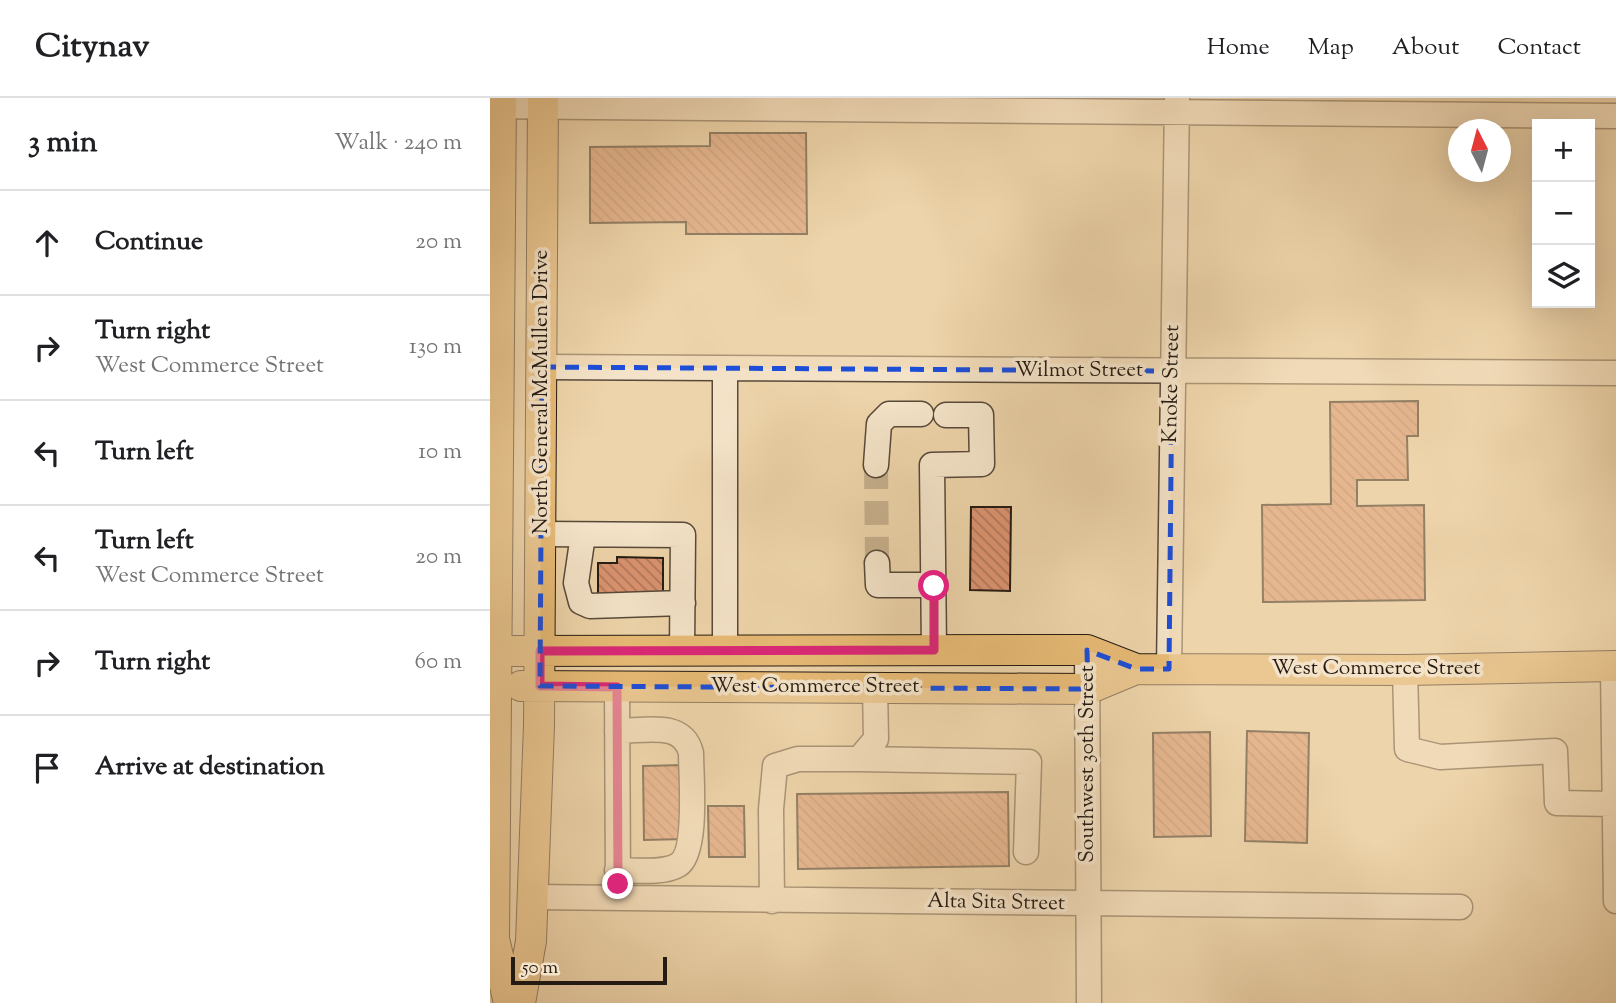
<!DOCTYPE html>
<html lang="en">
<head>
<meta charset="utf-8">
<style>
  :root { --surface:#fff; --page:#f6f6f6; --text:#202124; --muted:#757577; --line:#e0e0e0 }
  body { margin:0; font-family:"Sorts Mill Goudy",serif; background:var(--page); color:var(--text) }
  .controls { position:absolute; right:21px; top:21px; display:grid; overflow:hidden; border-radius:0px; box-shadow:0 7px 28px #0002 }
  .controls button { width:63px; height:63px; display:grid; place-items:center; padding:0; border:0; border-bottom:2px solid var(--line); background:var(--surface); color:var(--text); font:35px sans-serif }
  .compass { position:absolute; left:958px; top:21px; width:63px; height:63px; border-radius:50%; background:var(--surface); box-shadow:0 7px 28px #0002; rotate:354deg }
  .scale { position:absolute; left:21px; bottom:18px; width:156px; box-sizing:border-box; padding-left:7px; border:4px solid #251b13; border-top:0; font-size:19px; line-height:24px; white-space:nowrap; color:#251b13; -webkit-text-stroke:5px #f4e3c8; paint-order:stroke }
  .stop { position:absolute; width:21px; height:21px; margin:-16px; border:5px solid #db2777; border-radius:50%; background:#fff }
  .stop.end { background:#db2777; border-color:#fff; box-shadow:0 2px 7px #0008 }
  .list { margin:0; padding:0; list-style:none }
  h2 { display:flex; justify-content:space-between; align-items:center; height:91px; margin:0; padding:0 28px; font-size:30px }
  h2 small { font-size:23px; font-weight:400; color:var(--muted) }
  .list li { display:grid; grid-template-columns:46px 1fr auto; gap:21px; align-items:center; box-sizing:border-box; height:105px; padding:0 28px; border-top:2px solid var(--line) }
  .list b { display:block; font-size:26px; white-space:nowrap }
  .list p { margin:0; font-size:23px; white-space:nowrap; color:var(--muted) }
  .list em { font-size:23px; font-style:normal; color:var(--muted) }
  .icon { flex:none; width:38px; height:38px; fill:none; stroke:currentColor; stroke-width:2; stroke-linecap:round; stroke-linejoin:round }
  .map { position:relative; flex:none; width:1126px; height:905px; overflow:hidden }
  header { display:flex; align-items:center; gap:42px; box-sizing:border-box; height:98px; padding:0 35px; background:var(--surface); border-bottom:2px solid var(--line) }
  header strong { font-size:33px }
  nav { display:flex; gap:38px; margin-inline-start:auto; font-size:24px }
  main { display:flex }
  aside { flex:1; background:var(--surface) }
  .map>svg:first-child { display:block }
  .building { fill:url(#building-back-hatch); stroke:#251b13; stroke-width:2 }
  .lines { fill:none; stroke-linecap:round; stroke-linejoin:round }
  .minor-tunnel { stroke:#c6af8c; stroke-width:24; stroke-dasharray:24 12; stroke-linecap:butt }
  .minor-casing { stroke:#574939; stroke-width:27 }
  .major-casing { stroke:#251b13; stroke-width:32 }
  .minor { stroke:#f4e3c8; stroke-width:24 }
  .major { stroke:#e7ba75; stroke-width:30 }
  .route { stroke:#db2777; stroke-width:9 }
  .marked { fill:none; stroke:#1d4ed8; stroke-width:5; stroke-dasharray:14 9; stroke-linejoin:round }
  .labels { text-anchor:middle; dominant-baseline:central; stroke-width:7; stroke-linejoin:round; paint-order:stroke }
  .street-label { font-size:21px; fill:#251b13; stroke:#f4e3c8 }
</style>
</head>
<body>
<header>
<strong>Citynav</strong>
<nav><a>Home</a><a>Map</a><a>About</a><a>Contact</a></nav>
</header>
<main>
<aside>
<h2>3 min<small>Walk · 240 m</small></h2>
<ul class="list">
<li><svg class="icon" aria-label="ahead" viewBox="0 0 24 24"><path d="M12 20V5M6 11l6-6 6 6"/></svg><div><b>Continue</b></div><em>20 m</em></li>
<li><svg class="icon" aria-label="right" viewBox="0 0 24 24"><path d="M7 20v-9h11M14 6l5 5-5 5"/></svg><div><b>Turn right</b><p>West Commerce Street</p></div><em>130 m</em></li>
<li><svg class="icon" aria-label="left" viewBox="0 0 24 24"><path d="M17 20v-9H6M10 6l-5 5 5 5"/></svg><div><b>Turn left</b></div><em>10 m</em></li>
<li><svg class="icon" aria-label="left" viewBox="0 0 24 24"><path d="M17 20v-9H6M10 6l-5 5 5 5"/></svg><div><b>Turn left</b><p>West Commerce Street</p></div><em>20 m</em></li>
<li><svg class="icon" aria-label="right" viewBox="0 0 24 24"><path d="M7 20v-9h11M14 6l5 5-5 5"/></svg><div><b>Turn right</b></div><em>60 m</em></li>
<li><svg class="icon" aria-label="arrive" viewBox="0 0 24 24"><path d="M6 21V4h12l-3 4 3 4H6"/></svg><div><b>Arrive at destination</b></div></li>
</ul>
</aside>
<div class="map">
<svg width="1126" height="905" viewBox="0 0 1126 905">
  <defs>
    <pattern id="building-back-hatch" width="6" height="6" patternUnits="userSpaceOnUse" patternTransform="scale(1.75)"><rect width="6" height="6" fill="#db9370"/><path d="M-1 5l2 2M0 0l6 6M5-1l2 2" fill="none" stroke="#b1775b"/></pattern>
  </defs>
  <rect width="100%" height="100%" fill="#eed4aa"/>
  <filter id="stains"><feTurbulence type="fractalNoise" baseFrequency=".00286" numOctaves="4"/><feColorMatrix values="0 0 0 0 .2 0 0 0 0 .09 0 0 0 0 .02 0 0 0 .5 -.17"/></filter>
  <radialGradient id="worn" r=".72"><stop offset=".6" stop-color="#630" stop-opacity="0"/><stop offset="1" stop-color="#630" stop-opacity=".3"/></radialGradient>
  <path class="building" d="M220 35H316L317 136H196V124L100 125V49L220 48Z
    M928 303V338H917L918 382H867V408L934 407 935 502 773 504 772 407 841 406 840 304Z
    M481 409H521L520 493 480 492Z
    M127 459 173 460V498H108V465H127Z
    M757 633 819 635 817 745 755 743Z
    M720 634 721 738 664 739 663 635Z
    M194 667 195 741 154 742 153 668Z
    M518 694 519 768 308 771 307 696Z
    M218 708H254L255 759H219Z"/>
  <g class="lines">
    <path class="minor-tunnel" d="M386 367 387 465"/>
    <g class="minor-casing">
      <path id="minor" d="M0 8 1126 18
        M52 269 1126 275
        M235 272V551
        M386 367 389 326 399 316H431
        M51 436 193 437 192 552
        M93 437 86 485 91 504 100 508 193 505
        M387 465 388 487H444
        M444 552 442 367 492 366 491 317H456
        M597 552 599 905
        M1123 568 1126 803
        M679 571 687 1
        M915 572 917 651 950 659 1065 653 1067 705 1123 706
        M127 589 128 787
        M127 633C155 633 193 622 201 655 201 678 208 755 188 767 173 776 144 772 127 772
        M369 661 539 664 536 754
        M43 799 970 809
        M282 803 281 711 285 668 308 661H369L386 641 385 590"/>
    </g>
    <g class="major-casing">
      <path id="major" d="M11 0 4 841 19 905
        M0 553 597 552 646 571 915 572 1126 568
        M31 588 598 591 646 571
        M30 905 41 843 49 627 53 0"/>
    </g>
    <use href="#minor" class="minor"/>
    <use href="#major" class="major"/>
  </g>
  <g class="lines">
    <path class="route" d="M128 786 127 589 50 588V553L444 552V488"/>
  </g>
  <path d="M0 0H1126V905H0ZM52 269 682 273 679 571H646L597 552 598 591 50 588Z" fill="#eed4aa" fill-opacity=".55" fill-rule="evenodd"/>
  <path class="marked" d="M52 269 682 273 679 571H646L597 552 598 591 50 588Z"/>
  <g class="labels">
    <g class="street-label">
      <text x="589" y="273">Wilmot Street</text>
      <text transform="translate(682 286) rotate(-89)">Knoke Street</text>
      <text transform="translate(52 294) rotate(-90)">North General McMullen Drive</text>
      <text x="886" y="571">West Commerce Street</text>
      <text x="325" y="589">West Commerce Street</text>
      <text transform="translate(598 666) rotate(-90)">Southwest 30th Street</text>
      <text transform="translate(506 805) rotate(1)">Alta Sita Street</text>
    </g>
  </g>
  <rect width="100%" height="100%" filter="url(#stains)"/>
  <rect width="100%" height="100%" fill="url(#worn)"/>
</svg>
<div class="controls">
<button>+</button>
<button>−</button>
<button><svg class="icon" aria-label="layers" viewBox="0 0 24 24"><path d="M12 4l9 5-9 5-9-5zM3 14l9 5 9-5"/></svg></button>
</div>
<svg class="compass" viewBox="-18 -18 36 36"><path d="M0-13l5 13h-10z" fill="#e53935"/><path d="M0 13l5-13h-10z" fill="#757577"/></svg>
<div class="scale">50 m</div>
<div class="stop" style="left:444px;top:488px"></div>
<div class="stop end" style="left:128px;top:786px"></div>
</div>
</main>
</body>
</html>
